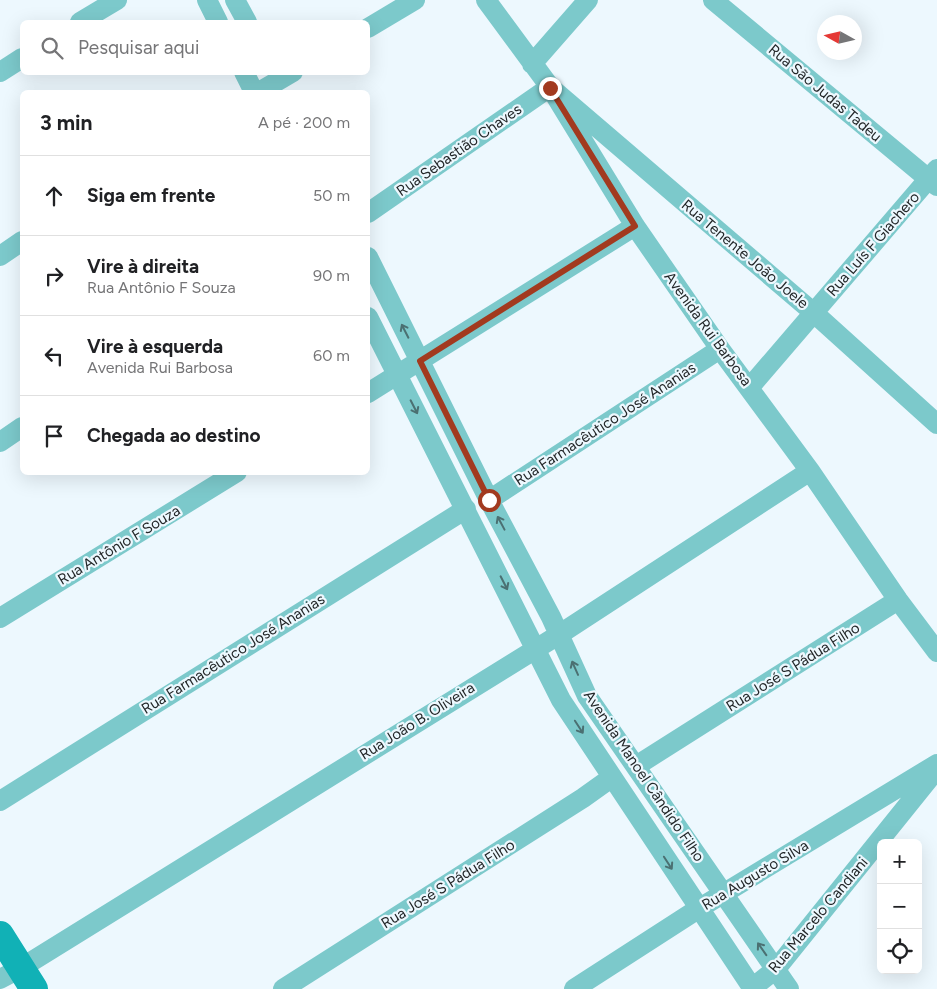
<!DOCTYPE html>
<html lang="pt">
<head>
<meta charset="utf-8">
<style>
  :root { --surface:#fff; --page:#f6f6f6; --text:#202124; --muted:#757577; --line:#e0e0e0 }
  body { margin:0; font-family:Figtree,sans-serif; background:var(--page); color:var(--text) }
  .controls { position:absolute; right:15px; bottom:15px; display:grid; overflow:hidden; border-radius:8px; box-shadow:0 5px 20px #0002 }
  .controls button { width:45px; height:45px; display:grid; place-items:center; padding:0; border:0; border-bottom:1px solid var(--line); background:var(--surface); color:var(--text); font:25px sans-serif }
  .compass { position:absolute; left:817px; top:15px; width:45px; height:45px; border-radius:50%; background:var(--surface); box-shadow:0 5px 20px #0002; rotate:278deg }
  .stop { position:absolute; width:15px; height:15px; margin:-11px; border:4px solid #a23a1f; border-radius:50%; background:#fff }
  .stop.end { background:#a23a1f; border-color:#fff; box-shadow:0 1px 5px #0008 }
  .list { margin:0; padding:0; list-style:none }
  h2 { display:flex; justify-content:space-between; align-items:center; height:65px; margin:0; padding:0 20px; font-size:21px }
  h2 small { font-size:16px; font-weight:400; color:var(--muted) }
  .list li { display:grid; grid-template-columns:32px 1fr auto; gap:15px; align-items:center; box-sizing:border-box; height:80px; padding:0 20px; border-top:1px solid var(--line) }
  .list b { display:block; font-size:19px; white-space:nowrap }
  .list p { margin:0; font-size:16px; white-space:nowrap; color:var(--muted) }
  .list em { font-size:16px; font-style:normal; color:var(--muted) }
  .icon { flex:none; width:28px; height:28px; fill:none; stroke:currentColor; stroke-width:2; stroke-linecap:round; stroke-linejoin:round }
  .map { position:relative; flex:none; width:937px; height:989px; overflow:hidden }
  .search { position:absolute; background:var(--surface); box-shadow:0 5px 20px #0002; left:20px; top:20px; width:350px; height:55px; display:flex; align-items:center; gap:12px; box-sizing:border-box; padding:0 18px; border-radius:8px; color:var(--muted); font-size:19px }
  .panel { position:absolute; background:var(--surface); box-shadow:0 5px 20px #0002; left:20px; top:90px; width:350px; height:385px; border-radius:8px }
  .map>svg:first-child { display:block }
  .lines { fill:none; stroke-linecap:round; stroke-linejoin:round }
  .street { stroke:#7cc9cb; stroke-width:20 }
  .secondary { stroke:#11b1b6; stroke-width:28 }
  .oneway { stroke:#4b7072 }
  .route { stroke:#a23a1f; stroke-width:6 }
  .labels { text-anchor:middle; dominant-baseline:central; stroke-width:4.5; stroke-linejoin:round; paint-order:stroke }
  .street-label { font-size:15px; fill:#232729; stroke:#edf8fe }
</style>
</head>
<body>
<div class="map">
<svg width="937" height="989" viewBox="0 0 937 989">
  <rect width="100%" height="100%" fill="#edf8fe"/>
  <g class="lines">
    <path class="street" d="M207 0 218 22
      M235 0 247 22
      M486 0 550 87 635 226 720 349 810 471 898 600 937 652
      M713 0 937 186
      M80 22 117 0
      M368 28 415 0
      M532 64 588 0
      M0 72 22 58
      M244 72 254 92
      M259 92 293 72
      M368 213 550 87 814 313 937 424
      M0 256 22 241
      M368 257 489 500 551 617 587 696 789 989
      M368 317 561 700 753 989
      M750 387 937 169
      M368 393 635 226
      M0 442 22 427
      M489 500 720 349
      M0 618 237 472
      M636 766 898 600
      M0 801 466 509
      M0 979 21 968 560 634 810 471
      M752 988 776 969 936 770
      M283 989 583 798 611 778
      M574 989 698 909 937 764"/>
    <path class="secondary" d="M0 935 34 989"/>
  </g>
  <defs><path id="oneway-shaft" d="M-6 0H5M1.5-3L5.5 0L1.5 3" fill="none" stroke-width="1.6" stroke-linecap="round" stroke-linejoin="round" transform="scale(1.25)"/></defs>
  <g class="oneway">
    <use href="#oneway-shaft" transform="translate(405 331) rotate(-117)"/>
    <use href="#oneway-shaft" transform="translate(414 407) rotate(63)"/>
    <use href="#oneway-shaft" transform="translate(501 523) rotate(-118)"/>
    <use href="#oneway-shaft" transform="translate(504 583) rotate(63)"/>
    <use href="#oneway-shaft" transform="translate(575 668) rotate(-114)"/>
    <use href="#oneway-shaft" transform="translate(579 727) rotate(57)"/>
    <use href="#oneway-shaft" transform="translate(668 863) rotate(57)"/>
    <use href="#oneway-shaft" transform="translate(762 949) rotate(-125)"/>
  </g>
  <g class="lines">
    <path class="route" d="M489 500 420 361 635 226 550 88"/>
  </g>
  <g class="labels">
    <g class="street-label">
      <text transform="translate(825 93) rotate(40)">Rua São Judas Tadeu</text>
      <text transform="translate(459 150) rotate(-35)">Rua Sebastião Chaves</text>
      <text transform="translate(873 244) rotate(-49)">Rua Luís F Giachero</text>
      <text transform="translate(745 254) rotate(40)">Rua Tenente João Joele</text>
      <text transform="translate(708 329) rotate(54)">Avenida Rui Barbosa</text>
      <text transform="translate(605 424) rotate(-33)">Rua Farmacêutico José Ananias</text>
      <text transform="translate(119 545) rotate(-31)">Rua Antônio F Souza</text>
      <text transform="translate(233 654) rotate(-32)">Rua Farmacêutico José Ananias</text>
      <text transform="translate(793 667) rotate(-32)">Rua José S Pádua Filho</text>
      <text transform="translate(417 721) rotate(-32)">Rua João B. Oliveira</text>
      <text transform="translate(644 776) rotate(56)">Avenida Manoel Cândido Filho</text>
      <text transform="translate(755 875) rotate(-31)">Rua Augusto Silva</text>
      <text transform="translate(448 884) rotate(-32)">Rua José S Pádua Filho</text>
      <text transform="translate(818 915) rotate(-50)">Rua Marcelo Candiani</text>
    </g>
  </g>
</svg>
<div class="controls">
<button>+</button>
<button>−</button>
<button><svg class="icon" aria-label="locate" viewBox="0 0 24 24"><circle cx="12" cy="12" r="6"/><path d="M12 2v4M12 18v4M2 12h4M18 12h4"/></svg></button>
</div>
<svg class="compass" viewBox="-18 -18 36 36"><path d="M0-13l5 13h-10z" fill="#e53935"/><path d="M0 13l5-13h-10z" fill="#757577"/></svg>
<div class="stop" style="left:489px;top:500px"></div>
<div class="stop end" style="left:550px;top:88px"></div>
<div class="search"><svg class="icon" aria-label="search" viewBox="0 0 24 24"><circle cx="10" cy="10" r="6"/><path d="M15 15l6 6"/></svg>Pesquisar aqui</div>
<section class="panel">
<h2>3 min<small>A pé · 200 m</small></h2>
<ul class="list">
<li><svg class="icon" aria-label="ahead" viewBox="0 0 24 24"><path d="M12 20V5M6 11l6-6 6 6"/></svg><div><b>Siga em frente</b></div><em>50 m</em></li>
<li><svg class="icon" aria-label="right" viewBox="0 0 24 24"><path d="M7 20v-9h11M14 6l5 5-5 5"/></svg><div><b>Vire à direita</b><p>Rua Antônio F Souza</p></div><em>90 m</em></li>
<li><svg class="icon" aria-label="left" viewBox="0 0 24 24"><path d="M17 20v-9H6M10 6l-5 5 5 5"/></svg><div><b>Vire à esquerda</b><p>Avenida Rui Barbosa</p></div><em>60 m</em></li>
<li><svg class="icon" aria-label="arrive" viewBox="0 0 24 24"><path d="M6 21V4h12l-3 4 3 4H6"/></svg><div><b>Chegada ao destino</b></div></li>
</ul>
</section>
</div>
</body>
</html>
